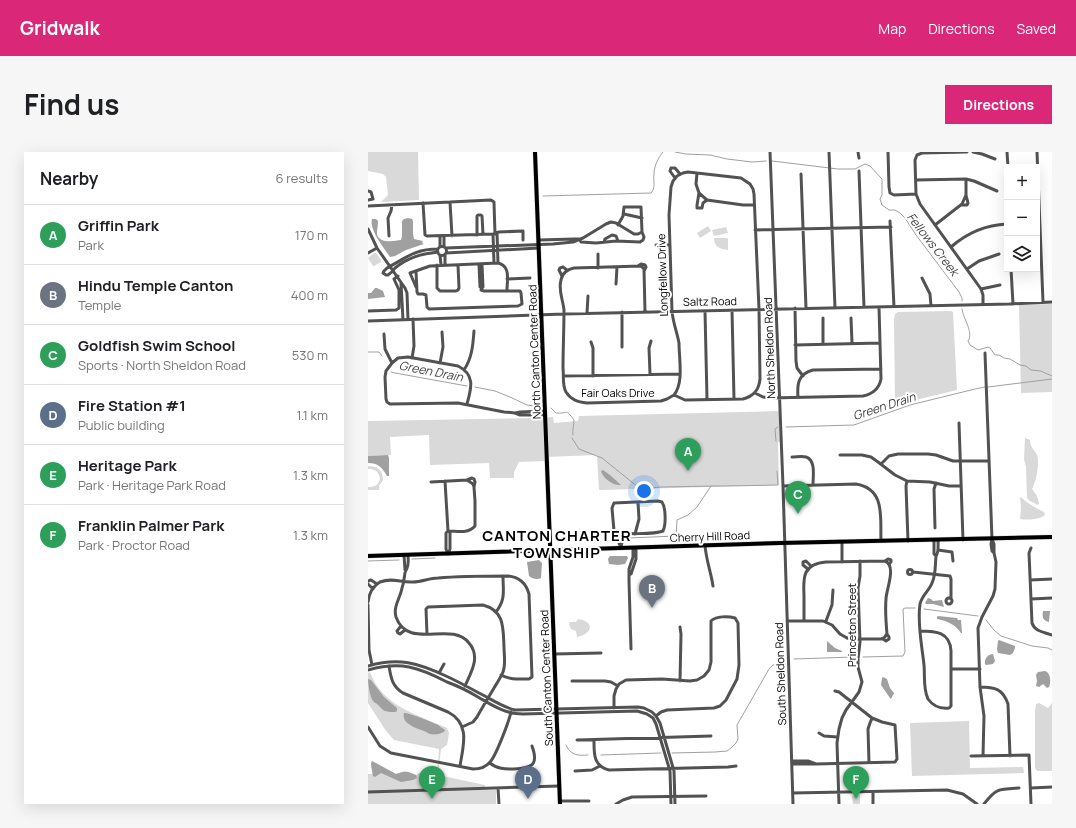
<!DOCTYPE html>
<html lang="en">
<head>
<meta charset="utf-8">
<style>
  :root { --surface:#fff; --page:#f6f6f6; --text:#202124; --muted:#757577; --line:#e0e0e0; --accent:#db2777 }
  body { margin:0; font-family:Manrope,sans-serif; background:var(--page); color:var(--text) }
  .controls { position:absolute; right:12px; top:12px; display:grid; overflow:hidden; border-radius:0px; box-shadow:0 4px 16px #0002 }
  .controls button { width:36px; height:36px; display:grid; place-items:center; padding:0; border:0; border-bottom:1px solid var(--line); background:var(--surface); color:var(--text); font:20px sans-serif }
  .you { position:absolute; left:276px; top:339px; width:14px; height:14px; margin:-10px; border:3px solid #fff; border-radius:50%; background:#1a73e8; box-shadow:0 0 0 6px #1a73e833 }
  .badge { display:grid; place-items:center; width:26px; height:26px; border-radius:50%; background:var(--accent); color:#fff; font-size:13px; font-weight:700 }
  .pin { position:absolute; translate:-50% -33px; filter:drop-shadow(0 1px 2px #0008) }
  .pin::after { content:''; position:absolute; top:21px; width:14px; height:12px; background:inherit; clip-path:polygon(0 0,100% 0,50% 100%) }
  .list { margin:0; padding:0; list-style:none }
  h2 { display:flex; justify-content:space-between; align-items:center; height:52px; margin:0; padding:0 16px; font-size:17px }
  h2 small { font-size:13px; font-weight:400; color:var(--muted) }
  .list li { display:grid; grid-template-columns:26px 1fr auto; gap:12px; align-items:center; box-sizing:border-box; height:60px; padding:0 16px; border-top:1px solid var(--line) }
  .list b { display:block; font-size:15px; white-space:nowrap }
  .list p { margin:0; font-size:13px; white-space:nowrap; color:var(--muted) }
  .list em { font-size:13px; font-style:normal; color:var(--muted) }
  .icon { flex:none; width:22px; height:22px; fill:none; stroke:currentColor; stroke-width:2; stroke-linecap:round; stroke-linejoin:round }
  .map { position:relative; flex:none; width:684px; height:652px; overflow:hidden; border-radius:0px }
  header { display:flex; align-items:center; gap:24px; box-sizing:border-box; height:56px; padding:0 20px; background:var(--accent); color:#fff }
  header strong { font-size:19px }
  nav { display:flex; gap:22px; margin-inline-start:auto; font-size:14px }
  .intro { display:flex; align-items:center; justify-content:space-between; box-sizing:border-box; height:96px; padding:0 24px }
  h1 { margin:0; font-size:28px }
  .button { padding:10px 18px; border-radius:0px; background:var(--accent); color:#fff; font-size:14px; font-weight:700 }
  main { display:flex; gap:24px; padding:0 24px }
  aside { flex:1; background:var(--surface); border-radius:0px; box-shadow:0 4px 16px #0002 }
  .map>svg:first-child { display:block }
  .green { fill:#d9d9d9 }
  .water { fill:#a0a0a0 }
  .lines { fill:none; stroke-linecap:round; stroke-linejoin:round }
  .stream { stroke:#a0a0a0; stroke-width:1 }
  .major-casing { stroke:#dbdbdb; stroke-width:5 }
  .minor { stroke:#525252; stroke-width:3 }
  .major { stroke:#000; stroke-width:4 }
  .labels { text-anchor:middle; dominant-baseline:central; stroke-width:4; stroke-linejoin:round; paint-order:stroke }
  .street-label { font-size:11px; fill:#000; stroke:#fff }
  .water-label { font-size:12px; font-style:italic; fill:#414141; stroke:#fff }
  .district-label { font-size:15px; font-weight:bold; letter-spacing:1px; fill:#000; stroke:#fff }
</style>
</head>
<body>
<header>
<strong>Gridwalk</strong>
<nav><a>Map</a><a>Directions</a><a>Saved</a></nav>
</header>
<div class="intro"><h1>Find us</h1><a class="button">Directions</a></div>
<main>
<aside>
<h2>Nearby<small>6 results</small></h2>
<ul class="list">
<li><span class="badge" style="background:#2e9e5b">A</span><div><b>Griffin Park</b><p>Park</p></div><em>170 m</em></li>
<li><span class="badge" style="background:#6b7280">B</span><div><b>Hindu Temple Canton</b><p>Temple</p></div><em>400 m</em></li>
<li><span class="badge" style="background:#2e9e5b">C</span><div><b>Goldfish Swim School</b><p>Sports · North Sheldon Road</p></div><em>530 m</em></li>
<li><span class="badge" style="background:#5c6f8a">D</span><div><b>Fire Station #1</b><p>Public building</p></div><em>1.1 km</em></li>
<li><span class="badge" style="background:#2e9e5b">E</span><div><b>Heritage Park</b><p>Park · Heritage Park Road</p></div><em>1.3 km</em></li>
<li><span class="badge" style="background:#2e9e5b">F</span><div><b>Franklin Palmer Park</b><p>Park · Proctor Road</p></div><em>1.3 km</em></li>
</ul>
</aside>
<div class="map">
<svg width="684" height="652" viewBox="0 0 684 652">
  <rect width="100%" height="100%" fill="#fff"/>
  <path class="green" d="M0 0H50L51 48 13 50 20 43 18 25 15 22 0 19Z
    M340 74 343 79 332 86 329 81Z
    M358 75 360 81 346 84 344 78Z
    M346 86H359L360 87V98C352 97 346 95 346 86Z
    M6 101H8L13 108V110L6 114H5L0 106Z
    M684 152V240L653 241 651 153Z
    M583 159 585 160 589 238 531 252 527 251 526 167 527 162 530 160Z
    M411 259 412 290H410V292L411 333 231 338 229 303 177 305V309L151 310 146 320V326H122L121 311 62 313 61 283 22 285 23 303 0 304V269L172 266 185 265 186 271 210 269 211 264Z
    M657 286 662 288C662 295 666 297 669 303 672 311 668 330 664 337L669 344 671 351 670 353 662 349 659 346 658 315 656 307Z
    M0 314C9 314 15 318 15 328L11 334V338H0V335C7 335 11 333 12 326 10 319 7 317 0 317Z
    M652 345 654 346C660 352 668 356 676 360L677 363C671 368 659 368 652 367L653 356Z
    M210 467C228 470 224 482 209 485L208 479 203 477 201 472 202 470H208Z
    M2 520C14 554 50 563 79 576L81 581 79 593 73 597 70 623 117 633V638H128V652H0V622H4L3 612 4 609 28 622 36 619 48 623 51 621 67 624 70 612 71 597 26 588 18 579 0 551V521Z
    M671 551 680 556 684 551V619H669L667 616V559L668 552Z
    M601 569 602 616 655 615 656 621 544 624 542 571Z
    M492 643V652H485L484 644Z"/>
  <path class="water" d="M40 66 44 67 45 69V82L46 87 55 89 54 91 56 92 38 98 27 104 22 105C16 96 1 78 4 67H8L10 69C10 73 9 78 9 82 11 92 26 89 33 88L34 84V69L36 67Z
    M7 136H9L15 139 17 145 0 147V141H3Z
    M20 303 21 306V324H19C14 315 10 311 0 311V304Z
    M235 318 242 323 253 333C246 334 235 327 233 319Z
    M242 404H259L260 406 257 412 250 413 241 412 240 407Z
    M171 408 174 411 173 426C170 428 164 427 161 424L159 410Z
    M560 446 563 447 565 449 574 448 576 455 565 452H558L557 451Z
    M675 459H682L681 470C675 468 674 466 675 459Z
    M570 464 589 466 590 468H593L594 481H593C587 472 579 469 569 467V465Z
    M631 488 647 494V496L645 501 642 503 630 501 629 497 630 489Z
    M459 489 467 496 474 499V500H459Z
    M625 502 627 509 625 512 618 513 617 512C616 507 620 502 625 502Z
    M677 519C683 521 683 530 681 535L679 536 675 532 671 535 668 534 669 529 668 523 670 520Z
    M515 525 519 527 522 536 526 541 523 547 522 546 513 533 514 526Z
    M0 527 3 528 16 545 29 556V559L27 560C24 560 20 560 17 559 14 558 13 555 10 553 9 551 6 551 5 549 2 546 0 531 0 527Z
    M36 561C42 561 61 569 68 572 71 573 73 576 76 577L77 579C74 582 66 583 62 582 61 582 57 579 56 579 49 576 33 572 36 561Z
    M4 609 28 622C39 619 38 619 48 623L49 626 45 628 33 630 13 621 7 625 5 624 3 612Z"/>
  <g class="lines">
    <path class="stream" d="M307 0 318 2 342 3 359 7 384 10 398 9
      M404 9 470 17H487L497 12 502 14 514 27V43L512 47 514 53 521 58H527L532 61 537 66 548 83 591 140 594 146V149
      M175 44 283 41C288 36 285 29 286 22 286 14 290 6 295 0
      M594 157C595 167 606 180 600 189L602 193 610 198 620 195 622 196 627 203H631L636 206 642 207 652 213 658 214 663 218 673 219 677 221 684 224
      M0 200H11L14 204
      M23 220 27 221 99 234
      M107 235 127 239 142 245 159 253 172 255
      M620 235 684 227
      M183 256 188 261C201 262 197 256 206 268 206 273 204 278 205 283
      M418 275 486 273 542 253 607 237 617 235
      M204 286 211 297 234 306 270 335C277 338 287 335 295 335 333 334 371 334 410 333L409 319
      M408 289 407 277 410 275
      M260 386 308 384 309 368 320 363 329 355 343 334
      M44 407 67 406
      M0 409 31 408
      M556 457 610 464
      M618 468 626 478 633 484 664 494 680 496 684 498
      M495 505 535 504 537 500 535 457 537 456H547
      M426 507 486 505
      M198 593C202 603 210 604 220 603
      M304 601 347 600 359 599 363 596 368 591 370 587 369 573 401 517 405 513 415 512
      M233 603 293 601"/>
    <g class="major-casing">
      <path id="major" d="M167 0 192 652
        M0 404 412 391 684 385"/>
    </g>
    <path class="minor" d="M402 0 415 334 425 652
      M461 0 467 156
      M490 0 491 6
      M520 0 521 35 522 41 526 43 548 42
      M599 0 554 1 549 3 547 8 548 42 552 52 613 137 615 143V152
      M605 0 614 2 627 7
      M639 0 640 15
      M669 0 675 150
      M491 19 496 155
      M329 21 328 32 331 41 329 53V56H334L335 51 339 48 375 53H386
      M433 22 438 156
      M307 26 302 19 303 16H307L312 22
      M548 28 598 27 606 29 629 39
      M0 39 3 40 5 47 0 48
      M331 41 339 48
      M82 50 84 84
      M55 51 57 83 59 84 125 82 131 80 155 79V88
      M593 53H599L600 51 598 43
      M0 54 123 48 126 50V51L127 82
      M256 62 274 66
      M522 69 526 155
      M567 73 594 52 598 43V27
      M0 77 9 96 37 136 39 141 40 168
      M387 78 523 75
      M129 81 130 111
      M125 82 126 111
      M109 83V64L110 63H113L114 64 115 82
      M21 84 20 66 23 59 24 53
      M72 84V95
      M76 84V95
      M171 88 206 87H211L213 90 228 91 248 89 272 90 275 88 276 85 274 80 273 55H256L255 64 250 73
      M236 90 237 87 244 83 248 84 250 89
      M288 93H302
      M69.5 99a4.5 4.5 0 1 1 9 0a4.5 4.5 0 1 1-9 0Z
      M583 95C599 81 617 73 639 72
      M78 96 185 92 205 90 215 86 238 72 243 70 248 71 266 82H270L274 80
      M70 97C46 97 38 106 19 116L16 119 15 121 18 123H20C23 121 25 119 27 116 41 105 53 102 70 100
      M0 101 9 96
      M78 101 171 96
      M77 102V113
      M230 102V116
      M72 103 73 113
      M113 112 114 113 115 135 114 136 112 135 111 113Z
      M69 113V136L72 139H88L90 138 91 136 90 113
      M270 114 273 112 277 113 278 115 276 119
      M599 117 611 109 631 102
      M643 117 645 152
      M48 119 49 140 50 142H55L58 143 59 155 61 157 150 154 154 152 153 141 152 139H116L113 138 114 136
      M194 124 191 118 192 116 195 115 199 118
      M554 126 562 142 563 154
      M139 127 162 126
      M33 131 35 168
      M248 132 249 115
      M48 135 42 121 62 114 130 111C143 114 139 128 139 138
      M613 137 632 133
      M427 156 428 209 429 216 435 224
      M364 158 366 247
      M0 159 28 158 31 156V138L26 127 30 124
      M337 159 339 247
      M277 160 276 117 273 114 206 116C200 117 194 121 193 128 190 138 195 148 196 158 196 177 195 197 195 216 196 224 194 233 198 240 203 248 210 250 219 251L293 249 299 247 306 243 317 248 375 247C386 244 391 238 392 227L391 157 386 42 385 37 382 32 373 26 320 20 315 21 309 24 305 29 303 35 301 63 304 159C305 171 309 180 311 191 311 207 316 231 306 243
      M219 161 220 144
      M455 166V192
      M483 166 484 191
      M0 169 196 162 641 152 684 150
      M16 182 17 197 24 211
      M223 190 225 196V224
      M427 193 512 191
      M254 195V160
      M44 206 46 194 45 167
      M72 211 75 195 74 180
      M96 218C104 206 105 193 106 179
      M282 222 281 196 283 189
      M196 224 312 222
      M387 241 395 245 401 246 495 244C505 242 511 237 513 227L511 155
      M430 245C429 232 430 222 445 218L513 217
      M99 252C103 237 108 223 90 214L40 205 30 206 24 211 18 219 17 225 18 247 19 250 22 252 90 251 136 260 147 261 152 263H177
      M147 261 152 260 177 259
      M591 271 595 388
      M472 303H494L503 305 510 310 527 323 539 329 562 330 581 334H593
      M424 305C428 305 434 304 438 305 448 308 445 324 445 332
      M513 312 521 304 530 302H560L568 303 585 309H621
      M99 328 104 326 106 327 107 330 106 335
      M77 329 80 379 82 381V397L80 402
      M539 329 538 334 540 389
      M63 330 99 328 105 332 106 335 107 349V374C100 382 90 379 80 379
      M415 334 488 332C518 337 512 366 513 389
      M290 349 294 350C298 356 298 373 295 379 288 382 252 383 246 379L244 356 246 351Z
      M567 376 566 337 568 331
      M80 379 78 381V397L80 402
      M267 382 271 367 270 350
      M624 387 626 392V401
      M566 388V402L568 404
      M474 390V410
      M337 393C338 408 343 420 345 434
      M253 396 251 391V384L253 381
      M253 396 254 390 255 383 253 381
      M265 396V405L261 417V423L263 422 268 407V396
      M663 396 661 401 664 471C667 480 676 480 684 483
      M570 398 584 400 585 409
      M36 403 37 418
      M40 403C40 407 41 412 39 416 39 417 37 419 37 421 36 426 36 431 34 436 32 447 25 454 28 465 40 499 83 468 101 491 113 505 103 520 97 534
      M517 409 520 407 523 408V410L521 412
      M440 417 435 413V410L438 409 443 414
      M539.5 420a2.5 2.5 0 1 1 5 0a2.5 2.5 0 1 1-5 0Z
      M545 420 582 424 583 427V446
      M261 423V429L263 497
      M662 428 684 427
      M0 429 3 428 9 432
      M0 432 5 437
      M578 449a3 3 0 1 1 6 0a3 3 0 1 1-6 0Z
      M663 447 684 446
      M0 450C1 442 5 434 12 430 25 425 33 431 45 430 54 430 61 426 70 426 93 424 117 424 140 424 151 425 158 431 161 442L164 525 161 527C151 527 142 528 133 523
      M0 453 1 498 4 513
      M128 460C138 447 135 439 135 424
      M419 469H455L464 473 472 482 479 486 483 487H513L516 486 519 482C518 471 517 459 518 447 518 438 529 414 517 409L458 410C435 412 435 425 436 443 436 452 436 460 436 469
      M458 469 464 453 465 438
      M33 474 29 479 30 481 32 482 37 478
      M312 475 313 482 312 529
      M552 479C568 479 582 480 583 499V554L581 556C572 557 565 554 560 547 555 537 557 524 556 513 554 494 549 471 552 452 554 443 561 439 564 431 568 423 567 413 568 404 571 400 570 393 570 388
      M59 482 58 457 60 455 115 453C137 459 135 476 136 495 136 503 138 512 135 520 133 525 129 531 126 536 120 546 114 556 109 565L105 570 94 575
      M515 487 518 489 521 487V485L519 482
      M186 502 233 501
      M0 514C31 505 50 511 78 524 89 529 100 535 111 541 123 547 134 555 147 558L270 555 276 556 284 560 288 564 292 571 306 619 307 652
      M21 514C23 526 24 534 35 541L80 560C103 572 95 594 92 614
      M584 517H612
      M0 518C33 509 50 515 79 530 90 534 100 539 110 545 124 553 137 562 155 562L269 559 279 562 285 566 288 572 302 619 303 652
      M71 521 76 512
      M204 529H237L243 530 250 534
      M612 535C627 535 635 537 640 552L642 604
      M246 556V544L248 537 251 532 258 528 294 527 322 529 329 528 336 524 341 518 343 510V469C348 464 360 464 367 466L370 471 371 513 369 527 358 548 352 554 346 556 299 558 293 560 288 564
      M0 575 12 594 23 601 105 617C112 617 118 615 122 610 128 604 141 569 143 560
      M451 581 456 584 469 585
      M209 588 343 584
      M226 588C226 601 225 614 241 618L360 615 368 614
      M603 604 661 603 663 652
      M615 604 616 564 612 535 610 476 614 465 625 444 627 437 628 410 626 401 624 399 623 392 624 387 617 201
      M424 609H440L448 612H424
      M122 611C129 617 137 617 146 617 164 616 171 613 164 594
      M501 611 500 577 502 571 504 566
      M448 612 527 610 529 607 527 573 514 570 504 566 471 540 467 539
      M207 619 224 618 232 614
      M130 636 131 652
      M663 636 684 635
      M0 640 191 634
      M505 640V652
      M425 641 579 638 595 642 609 652
      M192 649H221
      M248 652 255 648 264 645 338 644
      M471 652 469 591 471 577 474 566 478 558 491 540 494 530 490 515V507L492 490 490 436 492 424V409
      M616 652C628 636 631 637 651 636"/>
    <use href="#major" class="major"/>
  </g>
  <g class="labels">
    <g class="street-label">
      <text transform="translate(294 123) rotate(-92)">Longfellow Drive</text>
      <text transform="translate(342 149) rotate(-1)">Saltz Road</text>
      <text transform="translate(401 196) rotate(-92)">North Sheldon Road</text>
      <text transform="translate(166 200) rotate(-92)">North Canton Center Road</text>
      <text x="250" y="240">Fair Oaks Drive</text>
      <text transform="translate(342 384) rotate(-2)">Cherry Hill Road</text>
      <text transform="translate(483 473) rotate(-90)">Princeton Street</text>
      <text transform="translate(412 522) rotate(-92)">South Sheldon Road</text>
      <text transform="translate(178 526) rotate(-92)">South Canton Center Road</text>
    </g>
    <g class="water-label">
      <text transform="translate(565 92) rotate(52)">Fellows Creek</text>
      <text transform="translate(63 219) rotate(11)">Green Drain</text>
      <text transform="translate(516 254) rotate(-18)">Green Drain</text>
    </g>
    <g class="district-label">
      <text x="189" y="383">CANTON CHARTER<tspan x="189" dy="17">TOWNSHIP</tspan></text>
    </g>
  </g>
</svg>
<div class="controls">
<button>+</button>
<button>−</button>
<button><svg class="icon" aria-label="layers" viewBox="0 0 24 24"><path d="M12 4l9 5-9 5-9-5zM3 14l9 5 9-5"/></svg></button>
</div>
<div class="you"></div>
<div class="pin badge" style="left:320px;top:319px;background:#2e9e5b">A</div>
<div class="pin badge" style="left:284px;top:456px;background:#6b7280">B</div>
<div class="pin badge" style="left:430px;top:362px;background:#2e9e5b">C</div>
<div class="pin badge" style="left:160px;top:647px;background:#5c6f8a">D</div>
<div class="pin badge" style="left:64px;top:647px;background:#2e9e5b">E</div>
<div class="pin badge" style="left:488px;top:647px;background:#2e9e5b">F</div>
</div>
</main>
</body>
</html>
